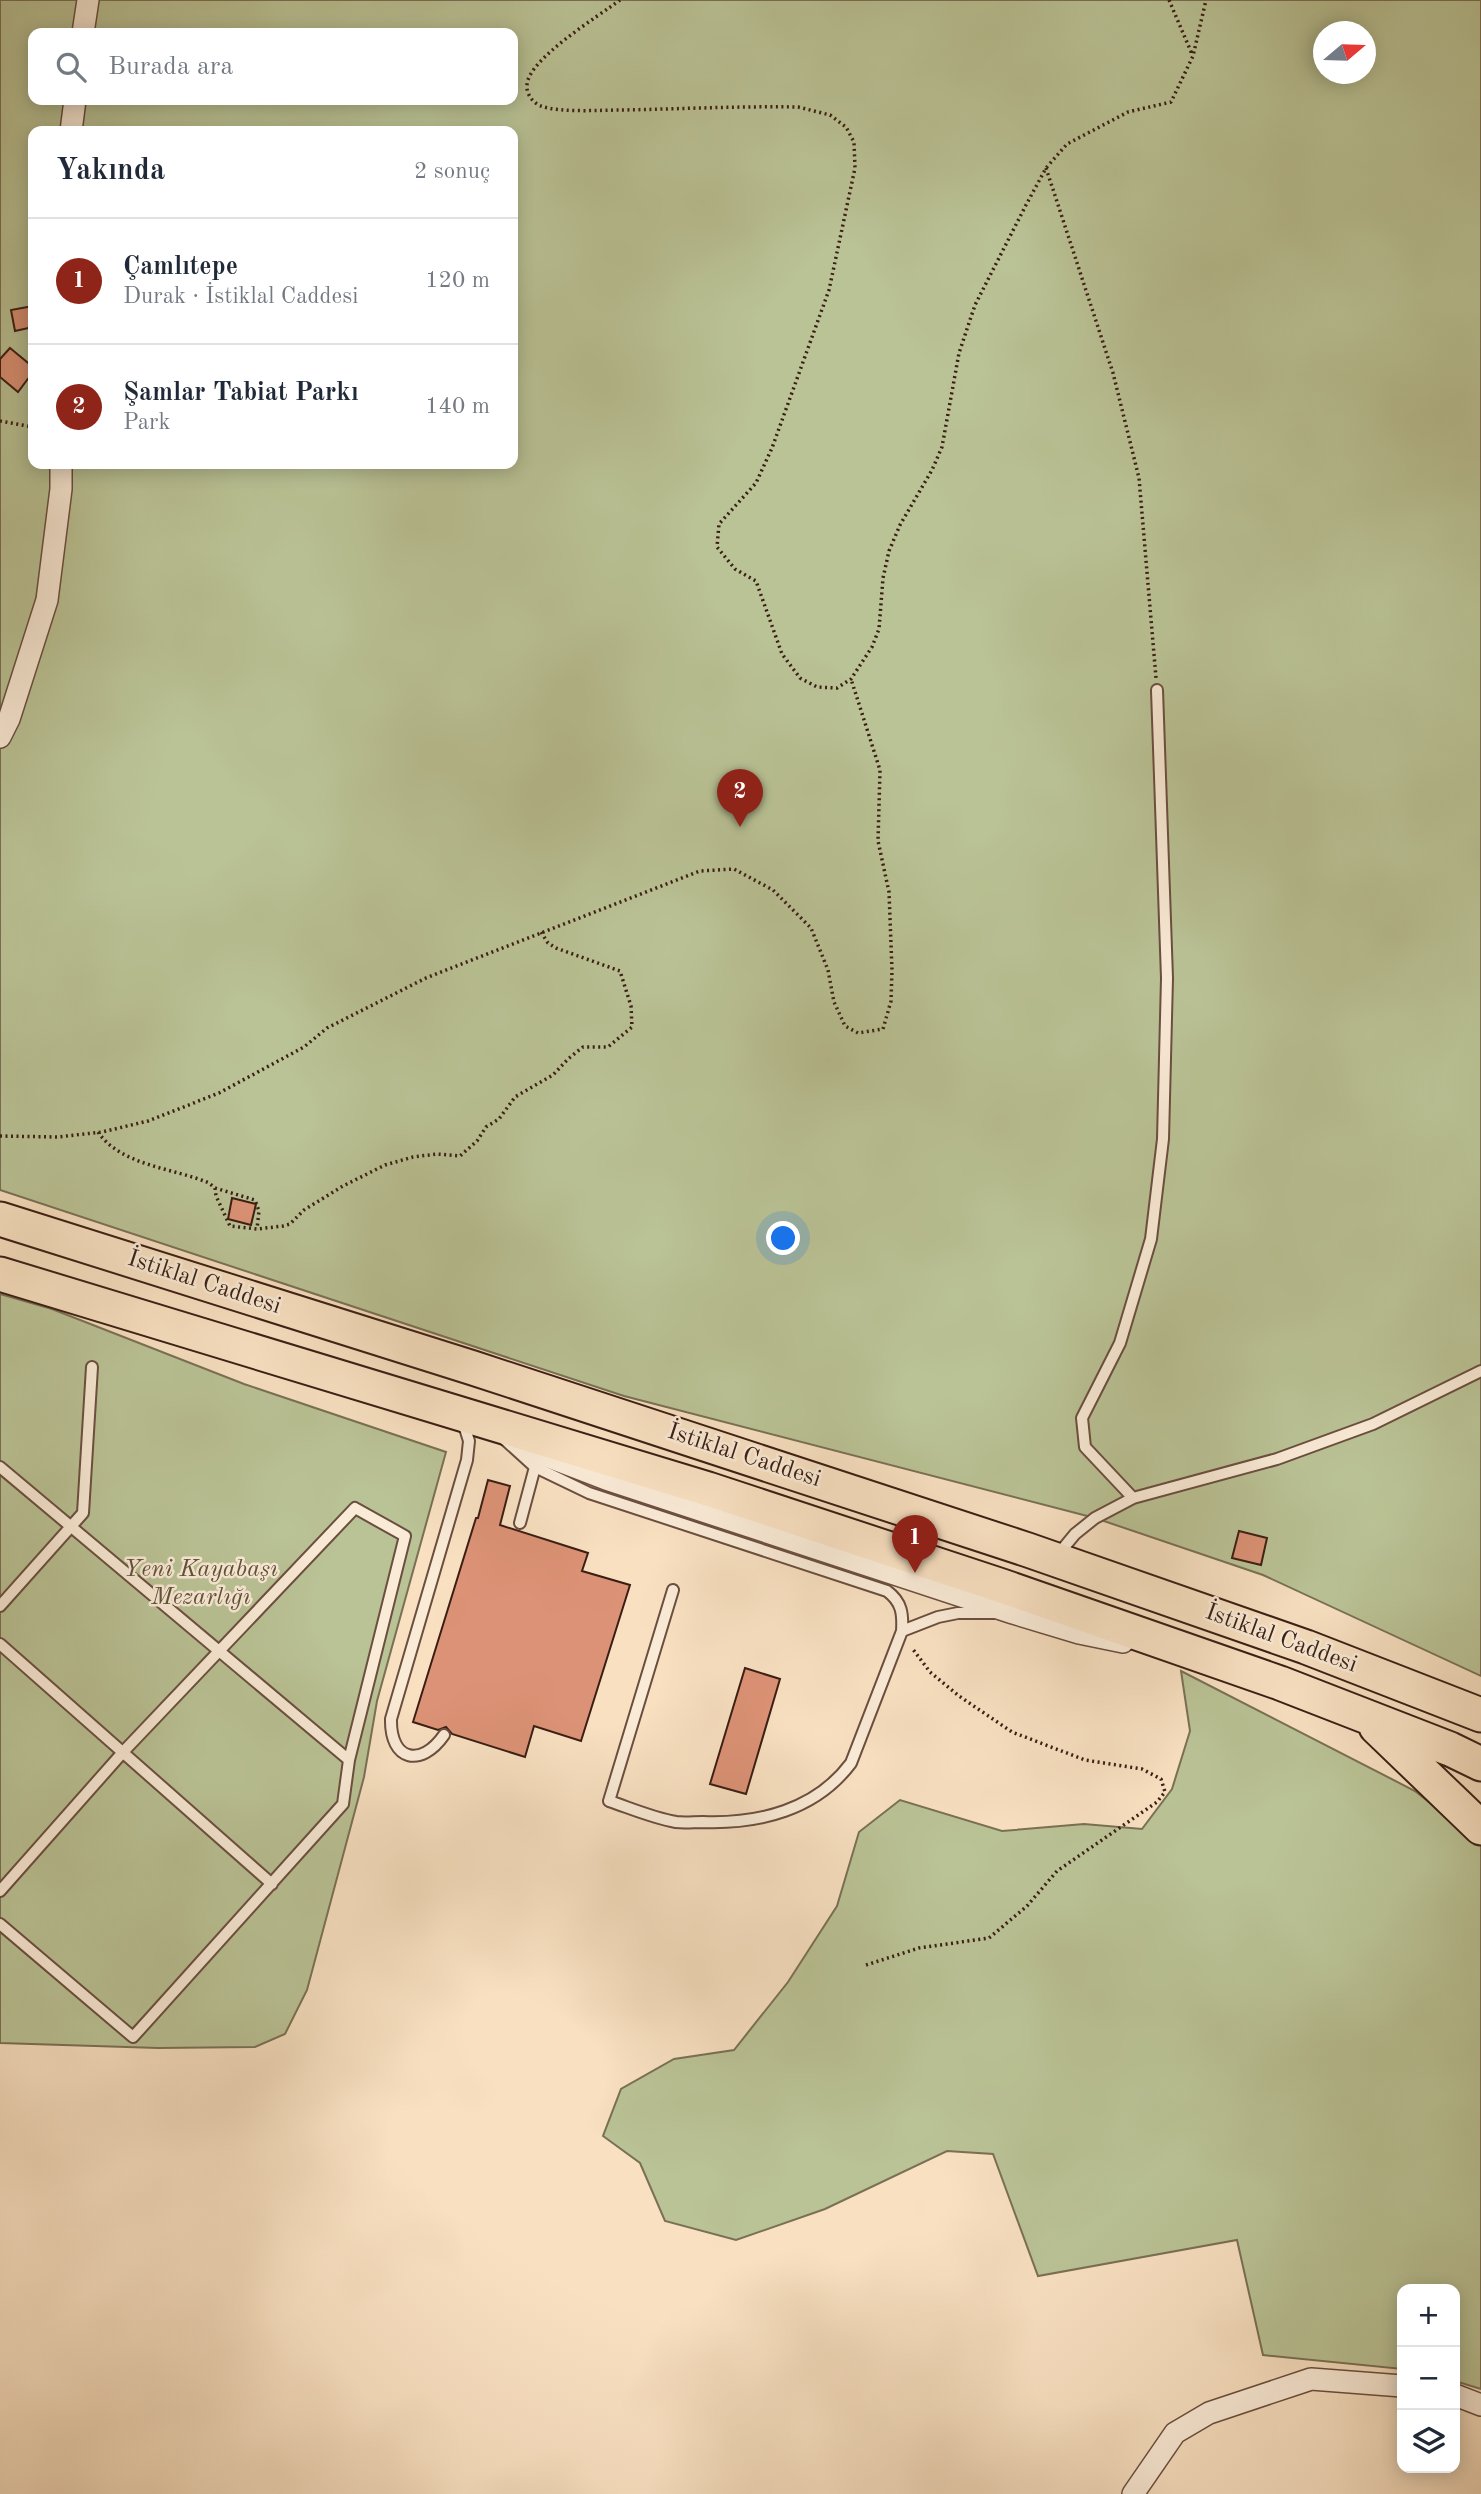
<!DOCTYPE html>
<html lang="tr">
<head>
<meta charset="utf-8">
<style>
  :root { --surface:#fff; --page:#f6f6f7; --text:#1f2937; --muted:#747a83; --line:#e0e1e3; --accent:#8f2418 }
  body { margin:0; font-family:"Old Standard TT",serif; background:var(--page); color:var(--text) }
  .controls { position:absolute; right:21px; bottom:21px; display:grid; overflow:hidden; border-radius:14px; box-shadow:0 4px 18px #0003 }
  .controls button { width:63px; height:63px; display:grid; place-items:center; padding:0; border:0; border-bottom:2px solid var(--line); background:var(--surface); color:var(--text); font:35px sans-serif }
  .compass { position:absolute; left:1313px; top:21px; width:63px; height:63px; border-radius:50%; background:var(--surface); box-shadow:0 4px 18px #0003; rotate:71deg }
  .you { position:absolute; left:784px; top:1239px; width:24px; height:24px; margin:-18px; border:5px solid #fff; border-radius:50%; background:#1a73e8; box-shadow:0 0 0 10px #1a73e833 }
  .badge { display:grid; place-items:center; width:46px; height:46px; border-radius:50%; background:var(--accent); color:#fff; font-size:23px; font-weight:700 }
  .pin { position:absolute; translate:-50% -58px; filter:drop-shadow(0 2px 4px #0008) }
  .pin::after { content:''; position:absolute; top:37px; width:24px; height:21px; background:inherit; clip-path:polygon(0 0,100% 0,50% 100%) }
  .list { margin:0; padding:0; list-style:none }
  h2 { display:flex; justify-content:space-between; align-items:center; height:91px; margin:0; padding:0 28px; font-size:30px }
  h2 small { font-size:23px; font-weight:400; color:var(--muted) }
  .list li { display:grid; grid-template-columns:46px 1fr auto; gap:21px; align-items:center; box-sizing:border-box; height:126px; padding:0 28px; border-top:2px solid var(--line) }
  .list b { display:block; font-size:26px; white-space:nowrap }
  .list p { margin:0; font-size:23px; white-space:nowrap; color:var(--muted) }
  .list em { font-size:23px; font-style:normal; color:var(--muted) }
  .icon { flex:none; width:38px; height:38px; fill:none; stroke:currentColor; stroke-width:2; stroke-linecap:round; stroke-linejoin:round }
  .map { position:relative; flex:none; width:1481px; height:2494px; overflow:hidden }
  .search { position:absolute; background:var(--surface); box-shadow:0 4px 18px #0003; left:28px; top:28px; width:490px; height:77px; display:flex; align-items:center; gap:18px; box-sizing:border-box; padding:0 24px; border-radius:14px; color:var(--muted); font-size:26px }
  .panel { position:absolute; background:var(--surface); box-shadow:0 4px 18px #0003; left:28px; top:126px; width:490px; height:343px; border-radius:14px }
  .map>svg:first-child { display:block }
  .green { fill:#bac396; stroke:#7a7055; stroke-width:2; fill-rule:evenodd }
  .building { fill:#dc9276; stroke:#3a1e14; stroke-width:2 }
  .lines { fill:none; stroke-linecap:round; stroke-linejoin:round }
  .lane-casing { stroke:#6a4e3f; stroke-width:14 }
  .street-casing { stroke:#6a4e3f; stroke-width:24 }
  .primary-casing { stroke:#3a1e14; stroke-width:37 }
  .path { stroke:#3a1e14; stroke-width:3.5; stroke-dasharray:2 3.5; stroke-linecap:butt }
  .lane { stroke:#faebd7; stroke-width:10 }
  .street { stroke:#faebd7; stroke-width:21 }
  .primary { stroke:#f8e0c1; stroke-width:33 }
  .labels { text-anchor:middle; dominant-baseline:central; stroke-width:5; stroke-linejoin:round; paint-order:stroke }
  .street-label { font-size:24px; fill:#3a1e14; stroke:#faebd7 }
  .park-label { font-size:24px; font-style:italic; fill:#60503b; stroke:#faebd7 }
</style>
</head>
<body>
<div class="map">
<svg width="1481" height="2494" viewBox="0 0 1481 2494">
  <rect width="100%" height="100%" fill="#f8e0c1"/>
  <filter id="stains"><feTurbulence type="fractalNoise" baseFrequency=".00286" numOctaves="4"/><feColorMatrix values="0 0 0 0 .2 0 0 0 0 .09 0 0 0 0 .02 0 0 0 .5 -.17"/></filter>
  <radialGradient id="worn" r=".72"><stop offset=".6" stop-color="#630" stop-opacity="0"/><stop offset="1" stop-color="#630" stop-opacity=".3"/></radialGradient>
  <path class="green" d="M0 0H1481V1676L1263 1575 1095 1518 624 1396 0 1190ZM1324 32H1366V74H1324ZM33 33H513V100H33ZM33 131H513V464H33Z
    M0 1294 52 1309 244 1384 446 1452 377 1701 364 1777 307 1990 285 2034 255 2047 158 2048 0 2043Z
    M1181 1671 1415 1791 1481 1843V2389L1455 2381V2289H1402V2369L1263 2355 1237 2240 1038 2276 993 2154 947 2151 825 2209 736 2240 665 2221 640 2163 603 2136 621 2089 674 2059 734 2050 788 1982 837 1906 859 1832 900 1800 1002 1831 1084 1824 1142 1829 1172 1789 1190 1731Z"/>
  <path class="building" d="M33 306V327L15 331 11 310Z
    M10 348 33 367V372L18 392 0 377V359Z
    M232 1198 256 1204 251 1225 228 1219Z
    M488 1480 510 1486 500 1525 588 1553 582 1571 630 1585 581 1741 534 1726 525 1757 452 1734 446 1727 438 1730 413 1722 476 1518H478Z
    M1239 1531 1267 1538 1261 1565 1232 1558Z
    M745 1668 780 1679 746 1794 710 1784Z"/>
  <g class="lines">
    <g class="lane-casing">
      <path id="lane" d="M504 1439 535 1467 589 1493 887 1591C902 1602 903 1614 902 1631L851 1763C816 1810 759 1824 703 1822 694 1822 684 1823 676 1822 653 1818 630 1808 609 1801L673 1590
        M0 1467 349 1760
        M1133 1498 1085 1447 1082 1418 1120 1343 1151 1239 1163 1139 1167 978 1157 690
        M520 1523 535 1467
        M1056 1557 1075 1534 1095 1518 1133 1498 1277 1459 1373 1424 1481 1371
        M0 1606 83 1513 92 1367
        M902 1631 938 1617 958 1613H994
        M0 1644 272 1884
        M444 1735C421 1768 390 1761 391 1719L467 1460 469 1441 463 1422
        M0 1891 124 1751 355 1508 405 1536 349 1760 343 1804 133 2037 0 1924"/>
    </g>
    <g class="street-casing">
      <path id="street" d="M83 33 88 0
        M71 131 75 100
        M0 737 9 719 47 600 61 489V464
        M528 1449 606 1479 1013 1613 1079 1633 1123 1642
        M1455 2395 1481 2405
        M1133 2494 1175 2433 1209 2413 1311 2379 1402 2386"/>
    </g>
    <g class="primary-casing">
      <path id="primary" d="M0 1219 473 1368 1028 1550 1306 1647 1481 1715
        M0 1274 708 1489 1002 1586 1280 1683 1450 1749 1481 1764
        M1376 1727 1481 1828"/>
    </g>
    <path class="path" d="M620 0C599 16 528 59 527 85 526 94 533 103 541 106 561 113 599 110 621 110 680 109 739 106 798 107L830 115 846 127 854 142 855 168 829 290 772 448 756 483 719 524 717 547 735 569 756 581 782 654 800 678 817 687 837 688 851 679 872 647 879 629 883 578 889 551 900 525 932 470 942 447 959 353 975 305 1026 205 1046 168 1067 144 1128 112 1171 102 1193 56 1206 0
      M1169 0 1192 54
      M1046 168 1113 373 1139 478 1156 678
      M0 421 33 427
      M98 1132C121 1166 174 1168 209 1183L215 1188 216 1196 230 1226 257 1229 283 1226 290 1224 304 1210 343 1186 385 1165 413 1157 437 1154 460 1156 477 1141 486 1127 499 1119 515 1097 553 1075 568 1059 583 1047H608L632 1027 631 1006 620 971 556 948 548 943 541 932
      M0 1136 58 1137 102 1132 148 1121 219 1093 304 1047 327 1028 426 978 700 871 734 869 773 890 811 928 828 970 834 1002 845 1026 858 1033 883 1029 891 1001 892 970 889 892 878 841 880 770 851 679
      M215 1188 255 1200 259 1211 257 1229
      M866 1965 919 1948 989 1938 1027 1906 1057 1871 1157 1802 1165 1792 1161 1779 1142 1769 1085 1760 1012 1732 959 1696 930 1672 912 1648"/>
    <use href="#lane" class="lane"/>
    <use href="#street" class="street"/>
    <use href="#primary" class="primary"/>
  </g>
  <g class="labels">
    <g class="street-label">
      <text transform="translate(204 1283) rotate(18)">İstiklal Caddesi</text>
      <text transform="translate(744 1456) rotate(18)">İstiklal Caddesi</text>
      <text transform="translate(1281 1639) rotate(20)">İstiklal Caddesi</text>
    </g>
    <g class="park-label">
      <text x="201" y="1570">Yeni Kayabaşı<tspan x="201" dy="28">Mezarlığı</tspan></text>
    </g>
  </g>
  <rect width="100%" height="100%" filter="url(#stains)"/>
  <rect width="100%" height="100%" fill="url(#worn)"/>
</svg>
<div class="controls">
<button>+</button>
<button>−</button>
<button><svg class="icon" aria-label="layers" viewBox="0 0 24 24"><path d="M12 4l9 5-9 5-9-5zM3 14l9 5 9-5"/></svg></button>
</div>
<svg class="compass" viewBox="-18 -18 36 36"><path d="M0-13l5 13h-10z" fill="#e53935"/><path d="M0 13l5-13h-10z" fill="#747a83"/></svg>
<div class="you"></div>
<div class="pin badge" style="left:915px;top:1573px">1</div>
<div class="pin badge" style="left:740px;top:827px">2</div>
<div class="search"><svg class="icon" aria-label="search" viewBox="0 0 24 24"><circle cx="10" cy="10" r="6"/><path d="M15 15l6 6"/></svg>Burada ara</div>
<section class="panel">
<h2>Yakında<small>2 sonuç</small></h2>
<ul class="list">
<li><span class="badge">1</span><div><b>Çamlıtepe</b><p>Durak · İstiklal Caddesi</p></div><em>120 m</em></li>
<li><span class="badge">2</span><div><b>Şamlar Tabiat Parkı</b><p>Park</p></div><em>140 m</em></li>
</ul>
</section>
</div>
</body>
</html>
